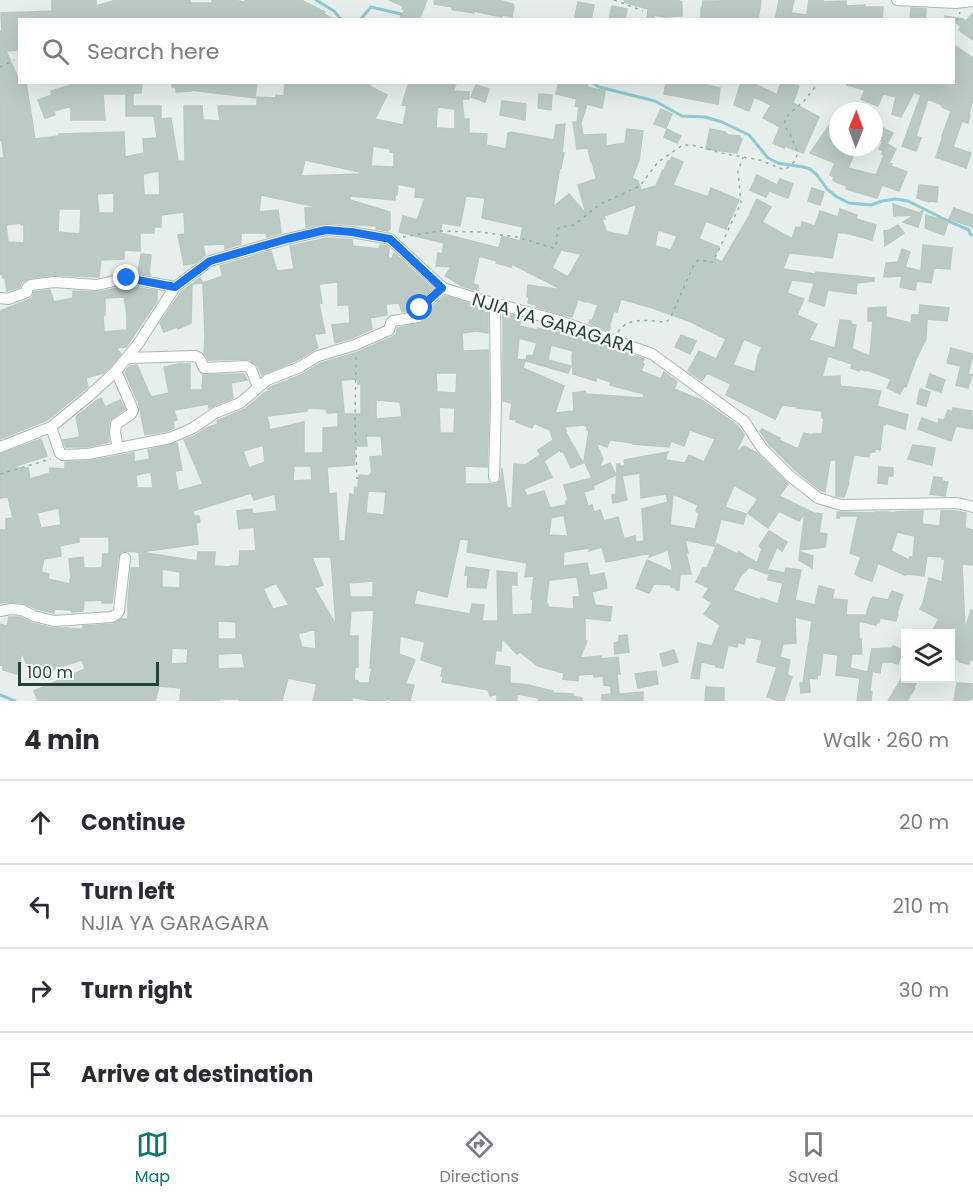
<!DOCTYPE html>
<html lang="en">
<head>
<meta charset="utf-8">
<style>
  :root { --surface:#fff; --page:#f7f7f7; --text:#2b2b33; --muted:#7c7c81; --line:#e1e1e2; --accent:#0f766e }
  body { margin:0; font-family:Poppins,sans-serif; background:var(--page); color:var(--text) }
  .controls { position:absolute; right:18px; bottom:18px; display:grid; overflow:hidden; border-radius:0px; box-shadow:0 6px 24px #0002 }
  .controls button { width:54px; height:54px; display:grid; place-items:center; padding:0; border:0; border-bottom:2px solid var(--line); background:var(--surface); color:var(--text); font:30px sans-serif }
  .compass { position:absolute; left:829px; top:102px; width:54px; height:54px; border-radius:50%; background:var(--surface); box-shadow:0 6px 24px #0002; rotate:1deg }
  .scale { position:absolute; left:18px; bottom:15px; width:141px; box-sizing:border-box; padding-left:6px; border:3px solid #24423a; border-top:0; font-size:16px; line-height:21px; white-space:nowrap; color:#24423a; -webkit-text-stroke:4px #f7fbf9; paint-order:stroke }
  .stop { position:absolute; width:18px; height:18px; margin:-14px; border:4px solid #1a73e8; border-radius:50%; background:#fff }
  .stop.end { background:#1a73e8; border-color:#fff; box-shadow:0 2px 6px #0008 }
  .list { margin:0; padding:0; list-style:none }
  h2 { display:flex; justify-content:space-between; align-items:center; height:78px; margin:0; padding:0 24px; font-size:26px }
  h2 small { font-size:20px; font-weight:400; color:var(--muted) }
  .list li { display:grid; grid-template-columns:39px 1fr auto; gap:18px; align-items:center; box-sizing:border-box; height:84px; padding:0 24px; border-top:2px solid var(--line) }
  .list b { display:block; font-size:22px; white-space:nowrap }
  .list p { margin:0; font-size:20px; white-space:nowrap; color:var(--muted) }
  .list em { font-size:20px; font-style:normal; color:var(--muted) }
  .icon { flex:none; width:33px; height:33px; fill:none; stroke:currentColor; stroke-width:2; stroke-linecap:round; stroke-linejoin:round }
  .map { position:relative; flex:none; width:973px; height:701px; overflow:hidden }
  .search { position:absolute; background:var(--surface); box-shadow:0 6px 24px #0002; left:18px; right:18px; top:18px; height:66px; display:flex; align-items:center; gap:15px; box-sizing:border-box; padding:0 21px; border-radius:0px; color:var(--muted); font-size:22px }
  .sheet { height:414px; background:var(--surface) }
  nav { display:flex; justify-content:space-around; align-items:center; box-sizing:border-box; height:84px; border-top:2px solid var(--line); background:var(--surface); font-size:16px; color:var(--muted) }
  nav a { display:grid; justify-items:center; gap:3px }
  nav .on { color:var(--accent) }
  .map>svg:first-child { display:block }
  .lines { fill:none; stroke-linecap:round; stroke-linejoin:round }
  .stream { stroke:#8ec9d4; stroke-width:3 }
  .building { fill:#bbcac4; stroke:#b8c9c2; stroke-width:1.5; fill-rule:evenodd }
  .minor-casing { stroke:#a8b8b2; stroke-width:12 }
  .path { stroke:#86b3a5; stroke-width:1.5; stroke-dasharray:3 4.5; stroke-linecap:butt }
  .minor { stroke:#fff; stroke-width:10 }
  .route { stroke:#1a73e8; stroke-width:8 }
  .labels { text-anchor:middle; dominant-baseline:central; stroke-width:4.5; stroke-linejoin:round; paint-order:stroke }
  .street-label { font-size:18px; fill:#24423a; stroke:#f7fbf9 }
</style>
</head>
<body>
<div class="map">
<svg width="973" height="701" viewBox="0 0 973 701">
  <rect width="100%" height="100%" fill="#e6efeb"/>
  <g class="lines">
    <path class="stream" d="M316 0 334 11 339 17 342 20
      M360 20 371 7 405 15
      M591 82 599 87 655 101 682 116 705 117 722 122 749 135 768 158 778 163 803 167 810 169 817 175 827 189 837 197 849 203 871 205 882 201 895 199 908 201 946 220 969 230 970 234 973 235
      M0 695 15 701"/>
  </g>
  <path class="building" d="M52 0H96V6L116 0H190V3H212V0H233L245 2V0H301L325 12 324 14 335 20H20V50L6 51 20 82H26L35 139 59 136V134L124 132 125 157 144 153 143 139 157 138 154 116H126V94H103L105 120H71V106L54 111 55 115 45 118 38 100 52 95 51 91 81 82H142L141 93H133V106H161V119L171 118 178 161H185L184 106H202L203 120 220 121 218 106H257V97L276 98V95L284 96 285 82H367L371 87 387 95 375 119 403 125 407 106 402 105 409 82H457L453 91 469 92V99H462L464 119H469V133L487 134 486 145 506 149 508 133H510L511 132 554 140 556 125 565 124 562 153H564L561 168 560 167 553 207 569 194 586 214 578 185 596 179V177L592 162H591L588 148 577 149 573 122H577L579 107 575 106 577 99 556 94 559 82H580L588 84 587 87 605 91 602 108 587 104 581 123 583 135 606 134V146L625 143 627 129 643 131 639 160 632 178 638 181 641 190 656 186 663 170H664L668 161H670L672 157 683 162 673 185 708 197 711 188 739 200 726 229 706 221 699 239 719 247 714 258 722 262 751 213H750L757 199 771 207 762 222 792 239 796 227 801 228 802 222 815 226 820 211 838 217 840 209 857 215 856 219 876 225 872 240 842 232V233L838 232 832 258 818 256 789 253 783 269 815 274 816 272 874 278V281L857 283 856 294 828 290 824 306 809 301 814 283 792 280 787 293 804 299 797 315 817 324 809 340 835 348 840 320 851 321V324L856 325 852 349 870 356 873 321H868V308L886 307V317L911 323 912 315H919L920 305 949 308 947 321 927 319 926 339 916 359 906 387 904 386 900 394 887 388 891 379 867 370 866 371 860 369 859 371 851 368 852 364 828 356 822 377 840 376V386L869 389 881 391 877 406 908 415 905 429 885 423V425H883L880 450 875 449V452H870L869 457 854 455 848 482 849 483 844 497 836 496V460H830L825 492 820 490 795 470 768 443 760 431 762 429 780 438 779 440 798 449 804 433 812 435 813 434H822L824 418H822V411L797 408 798 407 782 405 775 419 726 395 731 384 707 373 702 381 688 371 699 351 716 359 726 339 691 322 653 308 621 299 617 312 614 311 609 327H610L609 331 589 323 590 320 592 321 598 305 586 301 585 302 578 299 572 317 536 307V305L528 303 529 297H527L528 285 563 290 512 264 511 267 496 263 497 261 479 256 473 284 478 285V291L462 286 445 276 451 267 436 266 438 253 442 254 444 243 399 232 403 216 417 220 425 198 415 197 416 188 398 184 397 195H395V200L350 196V200L390 212V229L388 231 376 229 377 226 327 223 306 227 305 208 317 207 261 195 259 212 278 210 281 233 267 237 266 233H241V244L225 249V244L203 245 205 255 195 263 184 265 178 235 185 234 184 212 161 215V227H154V233H140V251L124 250V259L101 260 99 277 54 275 30 278 22 282 20 287 7 291 5 278H3L2 274H0V158H4L2 141 0 140V31L2 34 1 13 52 11ZM438 107 455 109V129L436 128 437 110ZM373 146 390 149V152H394V167L371 166ZM305 160 360 172V174L301 176ZM159 171 160 195H144L143 174ZM114 193V213H99L97 194ZM466 196 485 198 482 218 523 227 520 241 502 236 499 248 440 233 442 223 460 226ZM637 204 628 236 607 232 602 220 605 219 604 216ZM59 209H81L80 234 58 232ZM21 223V225L24 224V243L8 242 6 225ZM658 230 677 236 671 250 655 246ZM561 250 581 254 568 277 552 268ZM744 339 762 347 758 356 755 372 733 365Z
    M389 0H427L419 20H399L405 9H402L403 6Z
    M435 0H498L513 4 514 7 512 17 502 15V17L474 11V13L454 10 452 9V7L434 4Z
    M625 0H677L682 2V16L664 17 654 15V20H647L648 9 624 2Z
    M719 0H761L758 20H701V8H702L703 1H719Z
    M779 0H794L791 13 806 15V20H775Z
    M809 0H823V2L846 1V6L865 5V7H883L882 20H806Z
    M578 2 594 5 591 20H574Z
    M612 6 627 9 625 20H609Z
    M911 8 926 9 925 20H910Z
    M973 13V40L959 30 961 26 954 22V20H950L944 16 963 19 966 21Z
    M954 45 973 58V99L969 114 970 115 968 123 962 121 953 147 971 153 966 168 936 157 943 136H942L951 111 942 107V105L928 99 916 136 921 138 916 151 902 146 921 95 914 92 901 117 892 114 896 97 883 94 878 106 861 99 865 90 847 85 848 82H920L929 85 930 82H954Z
    M172 82H257L255 98 191 90V91L176 92V88L172 87Z
    M666 82H696L720 88 718 104 664 94Z
    M741 82H758L757 85 777 95 781 82H789L799 86 793 103 819 117 803 153 785 146 784 148 773 143 780 127 763 118 771 105 754 97 749 111 734 105Z
    M476 85 489 89 485 102 471 97Z
    M539 94 552 95 551 110 538 108Z
    M502 101 526 104 525 120 500 115Z
    M661 109 672 114 666 128 654 124Z
    M838 113V147H857L848 168 876 175 884 155 882 154 883 151 879 149 883 141 896 149 889 163 892 164 891 166 907 172 899 191 882 185 877 198 846 189 847 186 836 182 833 180 834 177 830 175 835 163 810 153Z
    M881 127 893 133 887 144 876 138Z
    M667 129 681 136 677 143 664 137Z
    M710 129 725 132 728 135 740 136V138L742 139 737 153 706 149Z
    M757 175 777 185 780 179 793 184 788 198 769 191 766 197 750 190Z
    M919 185 938 187 937 202 929 201V202L917 198Z
    M812 188 824 192 820 205 808 201Z
    M893 204 919 213 923 210 918 227 903 222 915 215 894 216Z
    M954 208 973 215V227L949 219Z
    M926 215 935 218 934 224 937 218 948 222 944 235 925 228Z
    M898 225 904 233 885 246 884 231 890 230Z
    M327 238 352 240 353 246 379 249 380 245 387 246 389 249 388 258 392 259 394 253 432 288 413 305 411 311 402 312 399 303 386 304 387 315 370 318 372 329 352 338 335 343 332 325 350 323 349 305H338V282L319 284 322 303 319 304 325 333 314 334 318 348 297 360 262 375 258 366 249 359 209 360 204 353 205 336 203 283 192 284 200 278 203 283 223 276 220 266 271 251 277 271 294 269 290 246Z
    M923 245 952 248 950 269 934 268 931 283 917 281 915 290 900 287 902 276 884 277 886 263 898 262 902 249 910 252 905 267 921 271Z
    M141 254 151 255 149 274 151 275 138 273Z
    M192 284 191 323 178 329 177 327 164 332 160 323 181 292Z
    M127 286 157 291V301L126 347 116 348 121 354 111 366 103 373 86 378 88 387 47 420 0 439V311L30 299 33 297 34 292 50 290 54 302 73 298V291L98 292ZM124 297 127 315V330L104 332 103 315H105V298Z
    M445 296 488 309V333L477 331 462 333 463 351 488 350 489 405 487 467 465 466V484H497L501 480 502 468 507 508H512L514 464 525 465 540 455 538 450 553 440 550 430 534 423 532 428 516 422V420L510 419 512 403 503 401V313L521 318 519 326 538 330V328L545 330 546 325 555 327 644 359 642 363 644 364 641 371 661 379 664 372 677 382 674 389 703 401 738 426 744 435 735 454 744 446 758 454 788 484 779 496 814 513 822 514 819 533 827 534 825 547 800 550 805 513 799 521 779 511 768 528 748 513 758 499 734 485 725 507 746 514 743 524 721 519 714 546 685 540 688 553H686L691 574H680L679 590H676V588L671 587V585L654 584 649 593 636 588 647 560 673 572 668 550 649 557 651 553 606 562 602 547 589 551V548L564 552 563 566 587 563 590 576 604 573 607 588 592 592 595 605 612 607 610 621 585 618V640L587 641 580 658 601 656V659L618 657 620 674H617L619 694 643 692V701H602V695L611 694V686L604 685 603 676 594 677V674L578 675V681L563 679 564 673 538 666 520 652 517 654 502 638 501 651 496 650 494 665 510 667V683L528 685 553 691V693L573 694V696L582 698V701H538L539 698 517 694V701H497V694L490 696 488 690 442 682 443 676H441L443 667 421 660 425 642 400 636 399 654 415 660 405 684 414 685 410 701H395L386 699V701H371L352 697V701H313L317 684 288 678 282 701H239V699H219V701H180L181 688 159 686 155 701H38L34 691 85 669 82 660 31 676 22 652 17 674 3 670V666L0 665V624L7 626 9 617H20L32 623 52 628H67L73 629H83V626L113 624 122 619H128V602L131 568H140L139 552 122 551 118 557 112 603H102V600L84 601 83 611 72 612 71 610 54 609V613L37 609 23 603 11 602 0 603V530H6V519L13 518 8 497 0 498V454L41 439 47 456 10 468H28L30 479 50 473V468L65 469V462L89 461 134 453V462L150 459 148 450 177 443 182 470 175 471 178 491 203 484 184 440 196 435 206 428 218 424 217 421 219 420 245 409 264 393 269 391 268 389 271 387 303 374 321 363 358 352 392 337 397 334V328L422 323 425 320 426 313ZM519 338 537 343 533 356 527 355 526 361 568 373 571 366 548 360 551 345 573 351 572 356 573 374 596 381 597 377 611 382 610 385 644 394 643 398 586 394 585 391 573 393 574 411 555 413 564 386 523 368 525 360 517 359ZM436 373H457L456 393 437 392ZM358 379V384H361V414H338V427L323 428V453H304V422L270 430 267 416 307 411V408L326 409 327 413 344 412 341 380ZM376 400 400 402 402 417 376 419ZM439 407 455 408 454 433H440ZM582 425 587 426V430H589L584 461 592 478 564 485 568 500 566 501V505L550 508 544 491 527 496 524 489 552 477 544 461 560 450 561 452 563 451 571 468 583 463 565 431H566L565 427ZM690 430 715 439 704 462 689 455 685 463 665 460 668 452 624 460 625 465 620 467V464H617L616 494 612 495 613 503 627 500 622 476 640 473 641 498 666 494 668 502 642 509 644 541 636 542 635 536 624 539 618 517 604 521 600 510 594 512 592 505 588 506 584 492 594 489 593 486 616 475 610 463 599 468 603 459 596 443 607 447 610 440 633 443V444L669 447 671 441 684 446ZM366 436H381L383 456 370 457 372 474H370V476L359 475 358 488 355 487 354 495 350 494 345 541H339L336 493 329 494 327 467 354 465 355 455 354 446H367ZM263 445 265 462 249 468 243 451ZM294 466H311L312 480 293 481ZM151 472 153 488H137L136 475ZM368 491 386 492 384 515 366 513ZM251 493 254 500 275 494 277 511 253 514 252 509 237 511 239 529 254 527 256 551H240L239 566H231V567L214 566 215 552H198L197 561 140 552 198 544 196 523 200 522 199 516H194L193 511ZM673 494 698 505 696 511 699 514 695 529 670 525ZM59 508 61 525 41 528 37 513ZM564 515 568 536 549 535 551 518ZM79 537H109V554H103L102 568H84L83 557 69 559 71 578 70 579V584L48 579 49 574 41 572 44 559 61 556 60 546 79 542ZM460 539 469 540 467 552 527 563 525 577 534 576 531 599H533L532 614 512 615 511 585H517V573L497 571 498 621H482L484 605 472 604 470 614 414 604 417 590 447 597ZM312 557H331L336 625 314 588 323 585ZM162 569 180 572V588L162 587ZM577 577 580 597H573L574 609 548 607V604H546L549 580ZM373 581V597H350L349 583ZM276 583 289 605 273 609 263 589ZM374 610 370 668H372L369 683H358V681L354 680 355 667H358V636H349L351 611ZM218 621 236 622V639H218ZM315 629 316 649 302 647 298 634ZM172 648 188 649 187 663 171 664ZM242 653 245 668 218 669V654Z
    M681 335 696 341 690 354 675 347Z
    M951 348 973 354 968 374 972 375 968 388 956 385 961 366 947 363Z
    M179 364H190V390H202L203 375 244 374 247 380 231 383 233 398 209 408 208 404 174 410 177 420 173 421 174 428 168 431 145 435 138 400H137L125 372 130 366 137 365 151 397 169 393 164 367Z
    M930 374 945 380 941 392 926 387Z
    M920 389 930 392 926 406 917 404Z
    M101 398 105 407 120 400 125 409 109 421 108 433 109 442 87 447H66L63 440 80 437 76 417 94 402Z
    M953 408 972 411 971 416H973V429L956 426 951 441 918 429 922 418 938 424 939 419 944 420 948 410 952 412Z
    M913 445 935 448 932 465 908 459Z
    M879 467 893 468V476H888L887 484 878 483Z
    M934 477 942 478V481L948 482 945 496 930 494Z
    M913 511H923L922 524 940 526 941 511H956L966 513 965 528 973 530 972 549H973V565L962 564 965 630 971 610 973 611V660H970L969 664 959 662V660L951 658V633H931L939 619 920 609 923 603 929 578 942 582 945 559H942L943 557 927 556 924 576 906 574 905 575 878 563 872 581 860 577 855 574 861 557 850 553 858 516H840L839 518H837V512L876 513V512H889L894 513 895 512ZM897 532 915 536 913 557H910L909 560 891 551Z
    M769 531 787 542 782 551 777 547 767 570 769 571 767 574 749 567 744 573 743 572 733 590 760 600 761 598 778 604 783 583 768 580 770 570 785 573 786 568 801 570 795 600 815 605 819 586 834 590 832 599 847 600 846 615H866L871 599 872 600 873 597 888 600 892 591 903 595 897 613 898 614 896 621 880 618 879 623H876V625L859 621V640L861 639 862 654H852L850 668 872 673 870 691 872 692 871 701H857L860 678 836 675 838 655 823 653 820 675H818L817 679 809 678 810 692 801 693 800 683H803L812 621 795 617 796 643 783 644 780 657 790 660 787 675 792 677 784 701H779L767 697 777 667 757 662 762 640 746 637 744 644 738 642 737 647 728 645 723 668 716 667V665L701 662 699 679 691 678 698 643 712 646 720 625 704 614 712 603 703 597 709 588 696 582 703 568H707L717 544 737 554 739 552 757 563 762 549 759 546Z
    M800 552 813 556 812 568 799 560Z
    M466 567 489 570 486 588 467 587 468 576 465 575Z
    M627 635 629 652 615 654 614 643 619 642V636Z
    M893 646 903 650 898 664 892 662H882L880 673 868 671 872 649 892 648Z
    M674 650 678 662 663 666 660 654Z
    M656 671 658 684 638 688 635 674Z
    M903 676 906 678H919L914 687 915 688 907 701H888Z
    M957 683 973 684V699H970V701H954Z
    M706 687 724 688V701H705Z"/>
  <g class="lines">
    <g class="minor-casing">
      <path id="minor" d="M897 0 956 3 973 1
        M0 298 8 299 27 292V288L31 285 54 282 97 285 127 278 175 287
        M127 358 194 356C201 357 201 362 204 368H206L246 366 251 369 258 387
        M116 371 133 410 131 414 116 424 115 433 118 448
        M51 427 60 453 63 455 88 454 170 438 193 428 215 413 240 403 267 380 300 367 318 356 355 345 389 330 391 323 393 321 418 317V310L420 308 443 288
        M0 447 51 427 89 396 116 371 138 344 175 287 210 261 287 239 326 230 352 232 390 239 443 288 482 300 557 320 652 354 744 421 762 448 790 476 818 498 841 505 957 503 973 507
        M494 477 496 405 495 304
        M0 611 11 609 22 610 34 616 54 621 112 617 117 614 119 611 125 558"/>
    </g>
    <path class="path" d="M614 0 643 11
      M954 28 960 12
      M0 67 14 60
      M403 237 439 231 480 232 517 237 553 248 556 246 558 229 560 227 574 225 600 204 640 186 658 162 683 145H692L726 154 760 160 782 169H786L794 162 798 153 790 134 785 127V119L791 112 804 101 819 82
      M618 332C629 316 649 321 666 322L670 319 694 264 698 260 713 262 741 203 738 171 743 157
      M356 357 355 419 357 479
      M0 474 51 459"/>
    <use href="#minor" class="minor"/>
  </g>
  <g class="lines">
    <path class="route" d="M127 278 175 287 210 261 287 239 326 230 352 232 390 239 442 288 420 308"/>
  </g>
  <g class="labels">
    <g class="street-label">
      <text transform="translate(554 323) rotate(17)">NJIA YA GARAGARA</text>
    </g>
  </g>
</svg>
<div class="controls">
<button><svg class="icon" aria-label="layers" viewBox="0 0 24 24"><path d="M12 4l9 5-9 5-9-5zM3 14l9 5 9-5"/></svg></button>
</div>
<svg class="compass" viewBox="-18 -18 36 36"><path d="M0-13l5 13h-10z" fill="#e53935"/><path d="M0 13l5-13h-10z" fill="#7c7c81"/></svg>
<div class="scale">100 m</div>
<div class="stop" style="left:420px;top:308px"></div>
<div class="stop end" style="left:127px;top:278px"></div>
<div class="search"><svg class="icon" aria-label="search" viewBox="0 0 24 24"><circle cx="10" cy="10" r="6"/><path d="M15 15l6 6"/></svg>Search here</div>
</div>
<section class="sheet">
<h2>4 min<small>Walk · 260 m</small></h2>
<ul class="list">
<li><svg class="icon" aria-label="ahead" viewBox="0 0 24 24"><path d="M12 20V5M6 11l6-6 6 6"/></svg><div><b>Continue</b></div><em>20 m</em></li>
<li><svg class="icon" aria-label="left" viewBox="0 0 24 24"><path d="M17 20v-9H6M10 6l-5 5 5 5"/></svg><div><b>Turn left</b><p>NJIA YA GARAGARA</p></div><em>210 m</em></li>
<li><svg class="icon" aria-label="right" viewBox="0 0 24 24"><path d="M7 20v-9h11M14 6l5 5-5 5"/></svg><div><b>Turn right</b></div><em>30 m</em></li>
<li><svg class="icon" aria-label="arrive" viewBox="0 0 24 24"><path d="M6 21V4h12l-3 4 3 4H6"/></svg><div><b>Arrive at destination</b></div></li>
</ul>
</section>
<nav>
<a class="on"><svg class="icon" aria-label="map" viewBox="0 0 24 24"><path d="M3 6l6-2 6 2 6-2v14l-6 2-6-2-6 2zM9 4v14M15 6v14"/></svg>Map</a>
<a><svg class="icon" aria-label="directions" viewBox="0 0 24 24"><path d="M12 3l9 9-9 9-9-9zM9 14v-3h6M13 9l2 2-2 2"/></svg>Directions</a>
<a><svg class="icon" aria-label="saved" viewBox="0 0 24 24"><path d="M7 4h10v16l-5-4-5 4z"/></svg>Saved</a>
</nav>
</body>
</html>
